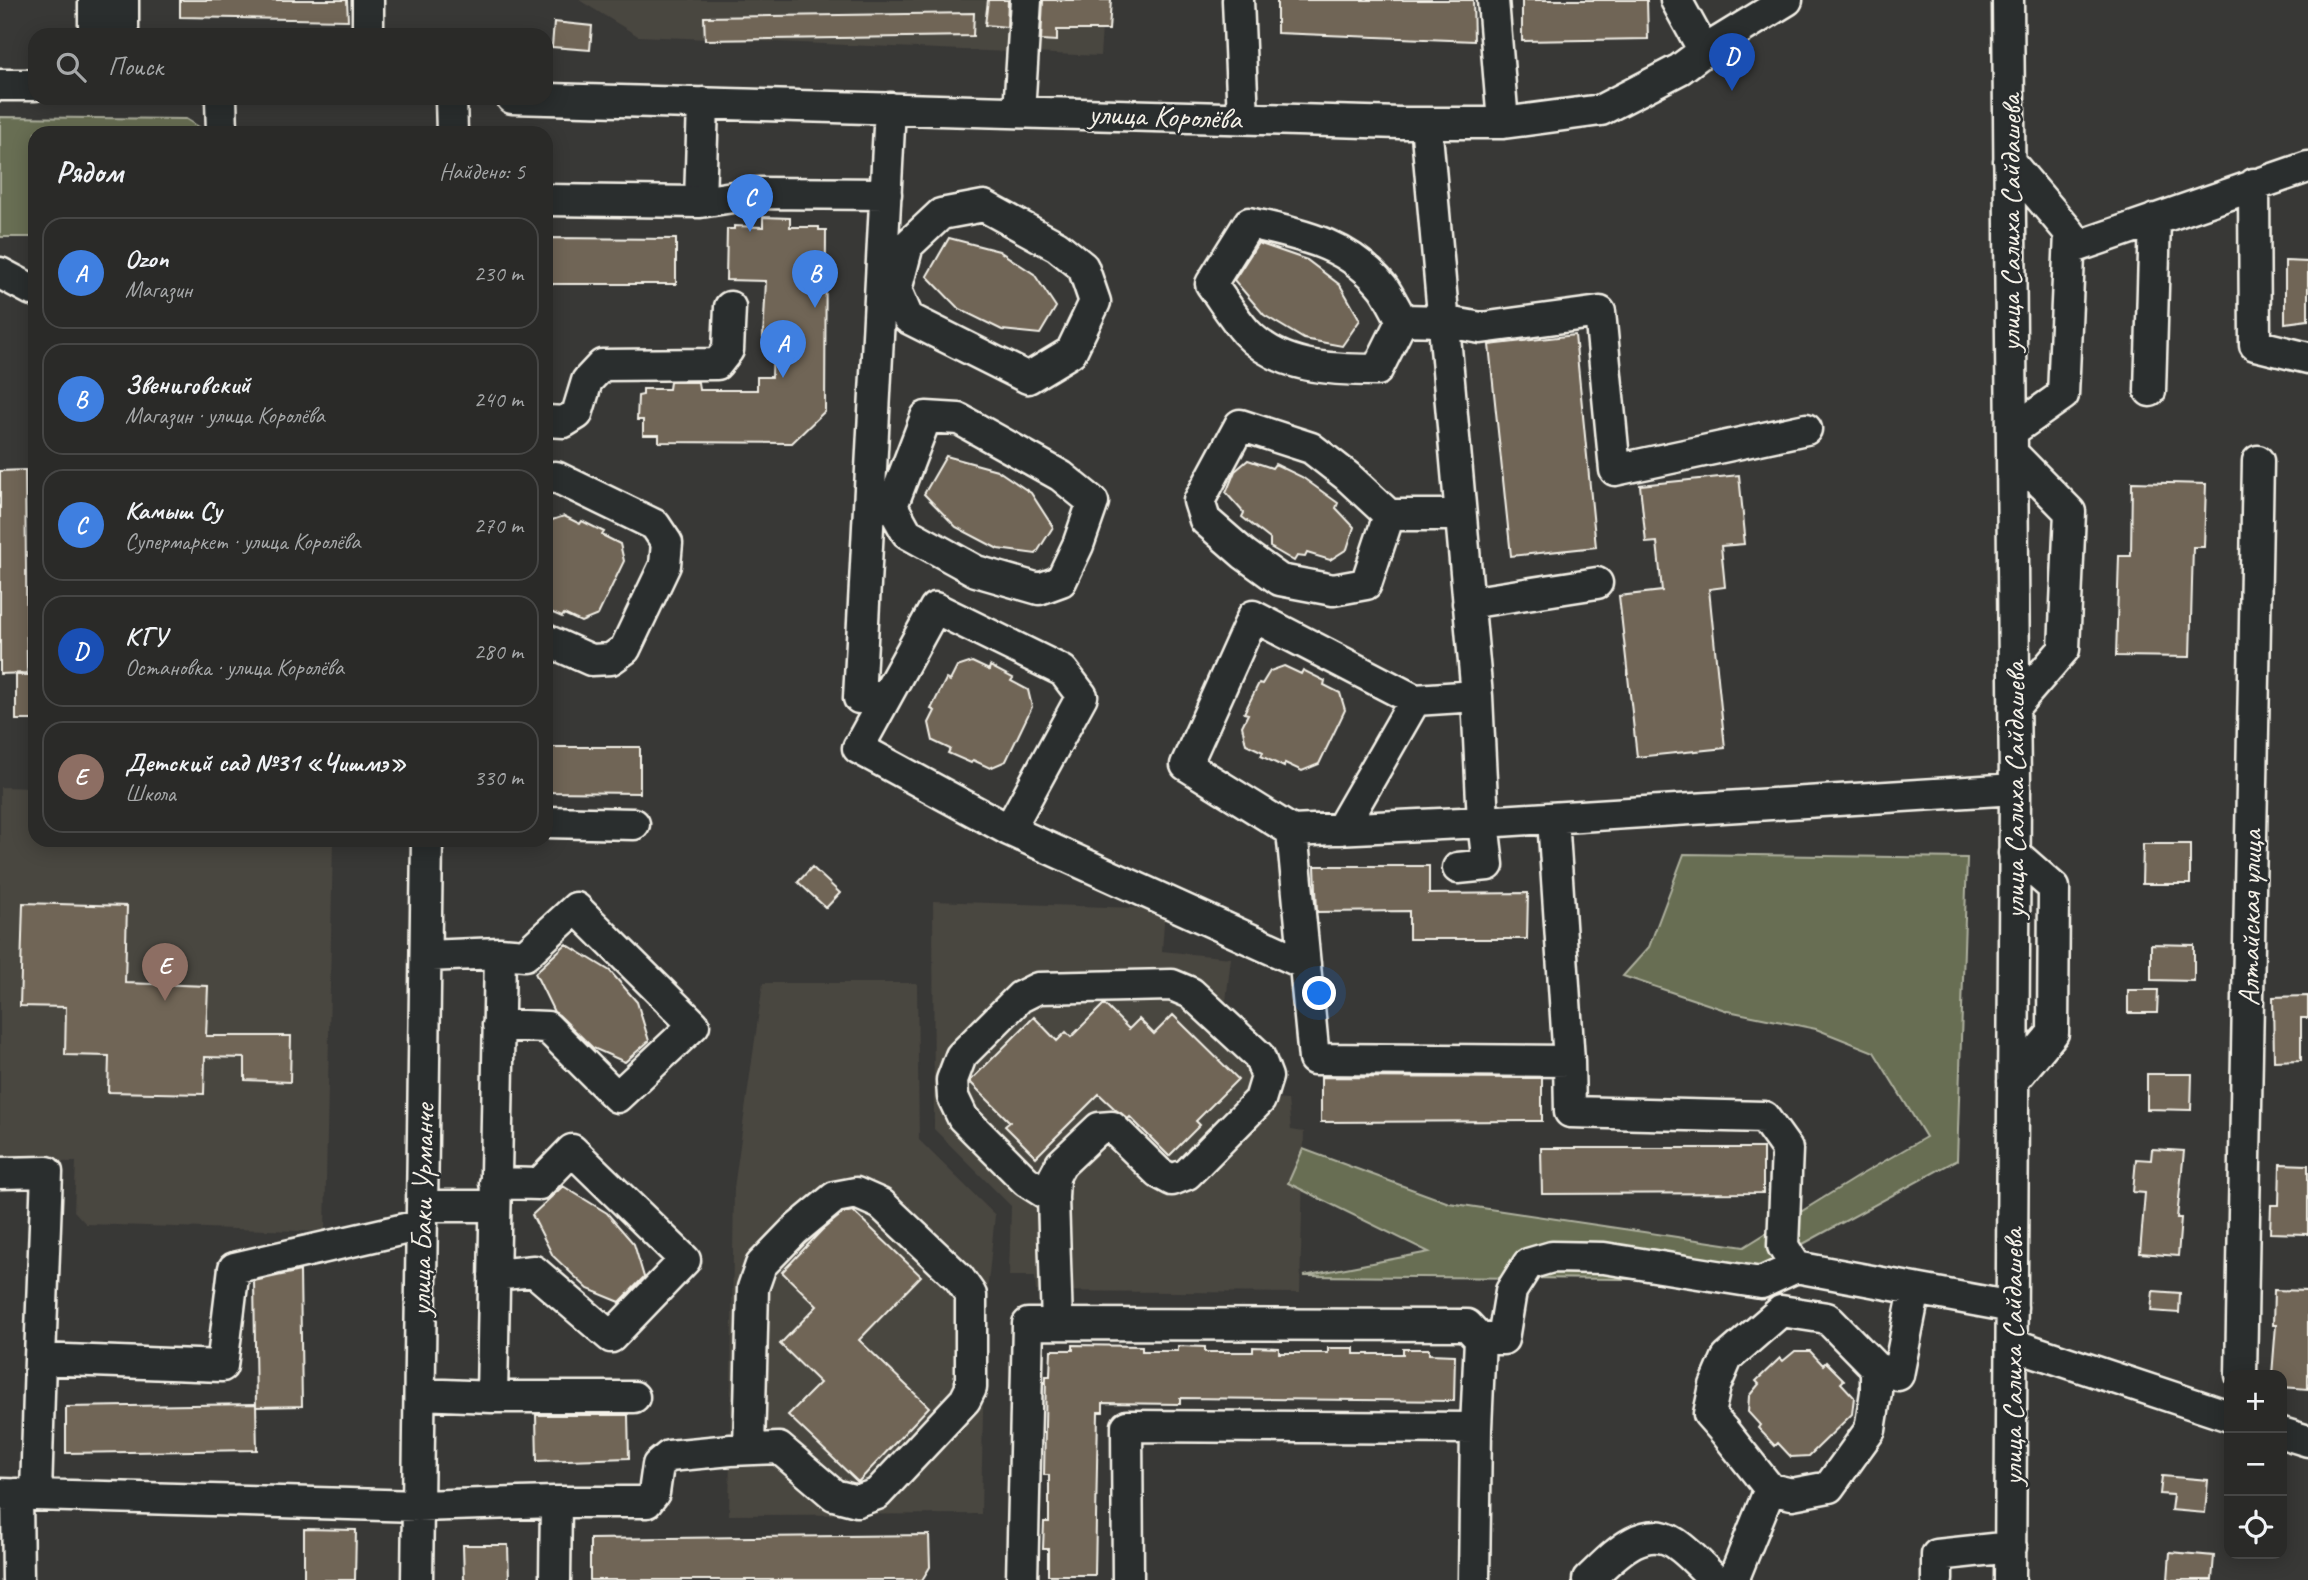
<!DOCTYPE html>
<html lang="ru">
<head>
<meta charset="utf-8">
<style>
  :root { --surface:#2a2a28; --page:#363634; --text:#f1f3f6; --muted:#a5a7a8; --line:#464645; --accent:#db2777 }
  body { margin:0; font-family:Caveat,sans-serif; background:var(--page); color:var(--text) }
  .controls { position:absolute; right:21px; bottom:21px; display:grid; overflow:hidden; border-radius:14px; box-shadow:0 4px 18px #0003 }
  .controls button { width:63px; height:63px; display:grid; place-items:center; padding:0; border:0; border-bottom:2px solid var(--line); background:var(--surface); color:var(--text); font:35px sans-serif }
  .you { position:absolute; left:1320px; top:994px; width:24px; height:24px; margin:-18px; border:5px solid #fff; border-radius:50%; background:#1a73e8; box-shadow:0 0 0 10px #1a73e833 }
  .badge { display:grid; place-items:center; width:46px; height:46px; border-radius:50%; background:var(--accent); color:#fff; font-size:23px; font-weight:700 }
  .pin { position:absolute; translate:-50% -58px; filter:drop-shadow(0 2px 4px #0008) }
  .pin::after { content:''; position:absolute; top:37px; width:24px; height:21px; background:inherit; clip-path:polygon(0 0,100% 0,50% 100%) }
  .list { margin:0; padding:0; list-style:none }
  h2 { display:flex; justify-content:space-between; align-items:center; height:91px; margin:0; padding:0 28px; font-size:30px }
  h2 small { font-size:23px; font-weight:400; color:var(--muted) }
  .list li { display:grid; grid-template-columns:46px 1fr auto; gap:21px; align-items:center; box-sizing:border-box; height:112px; margin:0 14px 14px; padding:0 14px; border:2px solid var(--line); border-radius:21px }
  .list b { display:block; font-size:26px; white-space:nowrap }
  .list p { margin:0; font-size:23px; white-space:nowrap; color:var(--muted) }
  .list em { font-size:23px; font-style:normal; color:var(--muted) }
  .icon { flex:none; width:38px; height:38px; fill:none; stroke:currentColor; stroke-width:2; stroke-linecap:round; stroke-linejoin:round }
  .map { position:relative; flex:none; width:2308px; height:1580px; overflow:hidden }
  .search { position:absolute; background:var(--surface); box-shadow:0 4px 18px #0003; left:28px; top:28px; width:525px; height:77px; display:flex; align-items:center; gap:18px; box-sizing:border-box; padding:0 24px; border-radius:21px; color:var(--muted); font-size:26px }
  .panel { position:absolute; background:var(--surface); box-shadow:0 4px 18px #0003; left:28px; top:126px; width:525px; height:721px; border-radius:21px }
  .map>svg:first-child { display:block }
  .built { fill:#494640 }
  .green { fill:#676e53; stroke:#aeb09e; stroke-width:2 }
  .building { fill:#706557; stroke:#f4f1e8; stroke-width:2 }
  .lines { fill:none; stroke-linecap:round; stroke-linejoin:round }
  .minor-casing { stroke:#f4f1e8; stroke-width:35 }
  .minor { stroke:#2a2d2e; stroke-width:30 }
  .labels { text-anchor:middle; dominant-baseline:central; stroke-width:5; stroke-linejoin:round; paint-order:stroke }
  .street-label { font-size:30px; fill:#f4f1e8; stroke:#2a2d2e }
</style>
</head>
<body>
<div class="map">
<svg width="2308" height="1580" viewBox="0 0 2308 1580">
  <rect width="100%" height="100%" fill="#383836"/>
  <filter id="ink" filterUnits="userSpaceOnUse"><feTurbulence type="fractalNoise" baseFrequency=".0143" numOctaves="2"/><feDisplacementMap in="SourceGraphic" scale="14" xChannelSelector="R" yChannelSelector="G"/><feConvolveMatrix kernelMatrix="1 2 1 2 8 2 1 2 1" color-interpolation-filters="sRGB"/></filter>
  <g filter="url(#ink)">
    <path class="built" d="M579 0H1104L1100 56 638 36Z
      M0 787 35 788V840H333L325 1232 86 1224 74 1211 76 1162 0 1161Z
      M933 901 1165 909 1162 951 1231 958 1224 1019 1272 1099 1288 1100 1291 1130 1304 1132 1300 1293 1036 1291 1035 1276H1009L1011 1206 934 1129Z
      M763 983H917L919 1140 995 1215 985 1313 981 1514 729 1515 734 1188Z"/>
    <path class="green" d="M0 117 186 119 202 129 204 133H35V237H0Z
      M1684 854 1967 858 1957 1160 1737 1280 1304 1276 1429 1252 1288 1183 1303 1149 1449 1203 1744 1247 1857 1177 1926 1137 1874 1052 1816 1029 1728 1011 1623 976 1649 947Z"/>
    <path class="building" d="M180 0H347L348 20 180 17Z
      M988 0H1008L1007 27 985 25Z
      M1043 0H1111L1109 30H1057V41L1041 40Z
      M1277 0H1473L1474 41 1277 33Z
      M1522 0H1647L1648 39 1522 41Z
      M974 13 973 36 705 40 704 17Z
      M554 22 592 26 590 50 552 47Z
      M763 217 790 218V227H819V230H826L825 411 792 443 659 442V435H643V420H637L638 396 643 395V389H669L670 382H698L699 390H757V377H772L773 339 763 338 766 281 726 280 727 229H734V226L763 227Z
      M546 238 676 239V284H546Z
      M949 238 999 251 1034 274 1056 307 1040 334 1002 330 959 309 927 276Z
      M1258 243 1307 260 1340 285 1360 320 1342 346 1304 339 1264 315 1234 280Z
      M2285 261 2308 262V320L2285 323Z
      M1575 335 1596 547 1511 556 1489 345Z
      M946 456 997 470 1031 493 1053 527 1036 554 998 549 956 527 924 494Z
      M1248 460 1272 468 1275 464 1302 477 1338 503 1336 508 1354 527 1347 549 1330 560 1307 553 1305 557 1297 556 1294 561 1270 547V539L1242 517 1244 513 1226 493 1235 471Z
      M25 470 27 673 0 674V471Z
      M1739 475 1745 535H1743L1744 544 1721 546 1725 587 1709 589 1725 748 1637 757 1619 596 1662 591 1657 542 1646 543 1640 485Z
      M2132 482 2206 484 2204 547H2193L2190 657 2116 656 2119 556H2131Z
      M564 516 580 524 582 521 604 532 602 535 620 544 624 561 598 615 581 622 564 614 562 617 546 610V522Z
      M972 662 989 670 990 666 1013 678 1011 681 1028 690 1032 707 1006 761 990 768 973 760 971 763 948 753 950 749 933 741 929 723 935 711 931 709 946 679 950 681 957 667Z
      M1284 666 1301 674 1303 670 1325 681 1324 685 1340 693 1345 710 1319 764 1302 771 1285 763 1284 767 1261 756 1263 752 1246 744 1242 726 1248 714 1244 713 1259 683 1262 684 1270 671Z
      M16 675H35V720H16Z
      M546 747H640V793L546 792Z
      M2143 844H2190V884H2142Z
      M1315 866H1429V894L1528 893 1527 939H1409V911L1317 912Z
      M812 867 840 893 826 908 798 882Z
      M23 903 127 906 125 983 208 986 206 1036H291L290 1082 245 1080V1058L205 1057 204 1094 108 1092 109 1056 65 1055 66 1007 20 1006Z
      M566 944 610 971 637 1002 649 1041 625 1062 593 1048 559 1015 554 1012 535 973Z
      M2151 944 2194 945V981L2151 980Z
      M2128 990H2158L2157 1013H2128Z
      M2308 996V1018H2301V1060L2274 1061 2273 997Z
      M1104 1004 1129 1029 1139 1019 1154 1034 1173 1015 1238 1079 1196 1121 1200 1125 1169 1156 1130 1117 1128 1119 1116 1110 1099 1094 1036 1157 1005 1126 1010 1122 970 1082 971 1080 1034 1017 1057 1041 1066 1032 1071 1037Z
      M2147 1074H2192L2191 1110 2147 1109Z
      M1321 1077 1542 1078V1121L1321 1122Z
      M1541 1148H1763V1193L1542 1194Z
      M2152 1149 2184 1151 2177 1218H2181L2178 1256 2140 1253 2145 1193 2133 1192 2136 1159 2151 1160Z
      M2280 1164 2308 1165V1234L2270 1233 2271 1205H2279Z
      M563 1186 607 1213 634 1244 644 1277 620 1302 588 1289 553 1256 532 1215Z
      M853 1211 921 1276 859 1340 929 1407 858 1482 788 1415 820 1383 780 1344 817 1306 782 1272 822 1230 843 1213Z
      M300 1271 302 1406 256 1407 254 1281Z
      M2274 1290 2308 1291V1389L2282 1387V1375H2272L2276 1325H2273Z
      M2153 1291 2180 1293 2179 1313 2151 1311Z
      M1073 1345 1142 1346V1351H1178V1346L1205 1347V1352H1253V1347L1279 1348V1353H1328V1348H1354V1354H1403V1349H1429V1354L1455 1355 1454 1401 1180 1398V1404L1103 1403V1412H1098L1095 1575H1048V1549H1043L1044 1522H1049V1475H1044L1046 1376H1050L1051 1350H1073Z
      M1795 1351H1810L1823 1365 1826 1362 1844 1380 1841 1383 1854 1397 1852 1414 1809 1456 1791 1457 1778 1443 1775 1446 1758 1428 1760 1425 1748 1412 1749 1396 1759 1384 1756 1381 1780 1358 1783 1361Z
      M256 1404 257 1450 66 1453V1407Z
      M536 1415H628L629 1458 537 1461Z
      M2162 1476 2208 1480 2205 1513 2171 1510 2173 1495 2160 1494Z
      M304 1529 356 1530 355 1580H304Z
      M929 1535 930 1567 922 1580H590V1539Z
      M463 1545H508L509 1580H464Z
      M2170 1552 2214 1556 2212 1580H2168Z"/>
    <g class="lines">
      <g class="minor-casing">
        <path id="minor" d="M1238 0 1243 118
          M1493 0 1503 123
          M1676 0 1704 51
          M2008 0 2015 789 2010 1580
          M94 35V0
          M123 35V0
          M368 35V0
          M0 85H35
          M221 98 222 133
          M451 98 452 133
          M512 98 1401 123H1503L1601 110 1680 69 1704 51 1787 0
          M1019 112 1026 0
          M1426 123 1477 696 1483 822 2015 789
          M2009 161 2070 233 2063 395 2012 431
          M2254 184 2255 345 2308 358
          M546 200 700 202 759 193 886 194
          M700 202 703 103
          M984 206 1057 246 1083 267 1095 302 1071 352 1028 378 908 318 896 290 908 245 941 214Z
          M2070 249 2308 167
          M0 273 32 290
          M1402 320 1377 370C1331 370 1279 368 1246 332 1233 317 1222 299 1211 284L1249 223C1301 235 1348 243 1383 287 1390 297 1396 310 1402 320L1442 321 1481 328 1600 312 1615 470 1806 429
          M2150 391 2155 219
          M926 417 959 419 1061 476 1093 502 1078 545 1061 581 1039 589 976 571 907 533 892 506Z
          M546 421 564 422 577 414 587 381 602 365 717 364 728 350 730 307
          M2012 453 2070 512 2064 649 2014 707
          M546 478 556 477 655 525 667 543 665 565 625 649 611 659 591 660 546 640
          M1389 515 1366 584 1333 590 1280 580 1244 554 1205 520 1199 501 1240 425 1311 448 1347 476 1389 515H1459
          M1468 603 1597 583
          M935 608 1063 671 1082 696 1009 830 858 748Z
          M887 695 859 698 890 108
          M1553 818 1569 1061 1570 1112 1764 1117 1787 1149 1783 1246 1796 1267 2012 1307
          M546 822 634 824
          M1341 829 1415 700
          M1009 830 1305 964
          M1292 831 1186 765 1253 616 1415 700 1477 696
          M1458 868 1488 865 1483 822 1292 831 1314 1059 1569 1061
          M498 1025 547 1027 617 1097 694 1025 576 908 525 955 500 953
          M2013 1081 2053 1033 2054 888 2014 853
          M0 1173 47 1172 40 1359
          M1053 1198 1054 1177 1061 1164 1099 1128 1112 1127 1159 1173 1172 1180 1187 1174 1260 1100 1267 1077 1259 1056 1191 993 1172 985 1038 988 1020 997 961 1056 952 1080 953 1097 963 1118 1026 1181 1053 1198 1057 1324
          M422 1206H495
          M494 1275 534 1271 611 1337 685 1260 572 1150 539 1184 495 1183
          M1781 1311 1827 1318 1876 1368V1392L1870 1430 1829 1487 1792 1494 1770 1489 1724 1431 1709 1414 1715 1386 1727 1358Z
          M1480 1339H1503L1511 1291 1528 1264 1552 1257 1604 1258 1761 1283 1796 1267
          M2012 1344 2229 1416
          M1876 1368 1898 1375 1915 1289
          M2241 1375 2258 461
          M420 1394 492 1397 500 953 426 956
          M492 1397H634
          M2282 1433 2308 1441
          M0 1494 418 1506 556 1502 555 1580
          M17 1494 18 1580
          M36 1494 40 1359 222 1366 234 1268 422 1225
          M556 1502H647L654 1493 658 1465 669 1456 731 1450 779 1448 834 1495 857 1501 877 1494 965 1400 971 1388V1295L959 1278 881 1204 856 1193 835 1197 794 1231 761 1265 753 1288 749 1449
          M417 1580 427 840
          M1022 1580 1028 1324 1467 1325 1480 1339 1476 1428 1474 1580
          M1128 1580 1127 1426 1476 1428
          M1588 1580C1610 1560 1642 1521 1675 1543 1690 1553 1703 1568 1715 1580
          M1733 1580 1770 1489
          M1937 1580V1555L2011 1547"/>
      </g>
      <use href="#minor" class="minor"/>
    </g>
  </g>
  <g class="labels">
    <g class="street-label">
      <text transform="translate(1165 116) rotate(2)">улица Королёва</text>
      <text transform="translate(2010 223) rotate(-90)">улица Салиха Сайдашева</text>
      <text transform="translate(2014 790) rotate(-90)">улица Салиха Сайдашева</text>
      <text transform="translate(2250 918) rotate(-89)">Алтайская улица</text>
      <text transform="translate(422 1210) rotate(-89)">улица Баки Урманче</text>
      <text transform="translate(2012 1357) rotate(-90)">улица Салиха Сайдашева</text>
    </g>
  </g>
</svg>
<div class="controls">
<button>+</button>
<button>−</button>
<button><svg class="icon" aria-label="locate" viewBox="0 0 24 24"><circle cx="12" cy="12" r="6"/><path d="M12 2v4M12 18v4M2 12h4M18 12h4"/></svg></button>
</div>
<div class="you"></div>
<div class="pin badge" style="left:783px;top:378px;background:#3f7fe0">A</div>
<div class="pin badge" style="left:815px;top:308px;background:#3f7fe0">B</div>
<div class="pin badge" style="left:750px;top:232px;background:#3f7fe0">C</div>
<div class="pin badge" style="left:1732px;top:91px;background:#1a4fb4">D</div>
<div class="pin badge" style="left:165px;top:1001px;background:#8d6e63">E</div>
<div class="search"><svg class="icon" aria-label="search" viewBox="0 0 24 24"><circle cx="10" cy="10" r="6"/><path d="M15 15l6 6"/></svg>Поиск</div>
<section class="panel">
<h2>Рядом<small>Найдено: 5</small></h2>
<ul class="list">
<li><span class="badge" style="background:#3f7fe0">A</span><div><b>Ozon</b><p>Магазин</p></div><em>230 m</em></li>
<li><span class="badge" style="background:#3f7fe0">B</span><div><b>Звениговский</b><p>Магазин · улица Королёва</p></div><em>240 m</em></li>
<li><span class="badge" style="background:#3f7fe0">C</span><div><b>Камыш Су</b><p>Супермаркет · улица Королёва</p></div><em>270 m</em></li>
<li><span class="badge" style="background:#1a4fb4">D</span><div><b>КГУ</b><p>Остановка · улица Королёва</p></div><em>280 m</em></li>
<li><span class="badge" style="background:#8d6e63">E</span><div><b>Детский сад №31 «Чишмэ»</b><p>Школа</p></div><em>330 m</em></li>
</ul>
</section>
</div>
</body>
</html>
